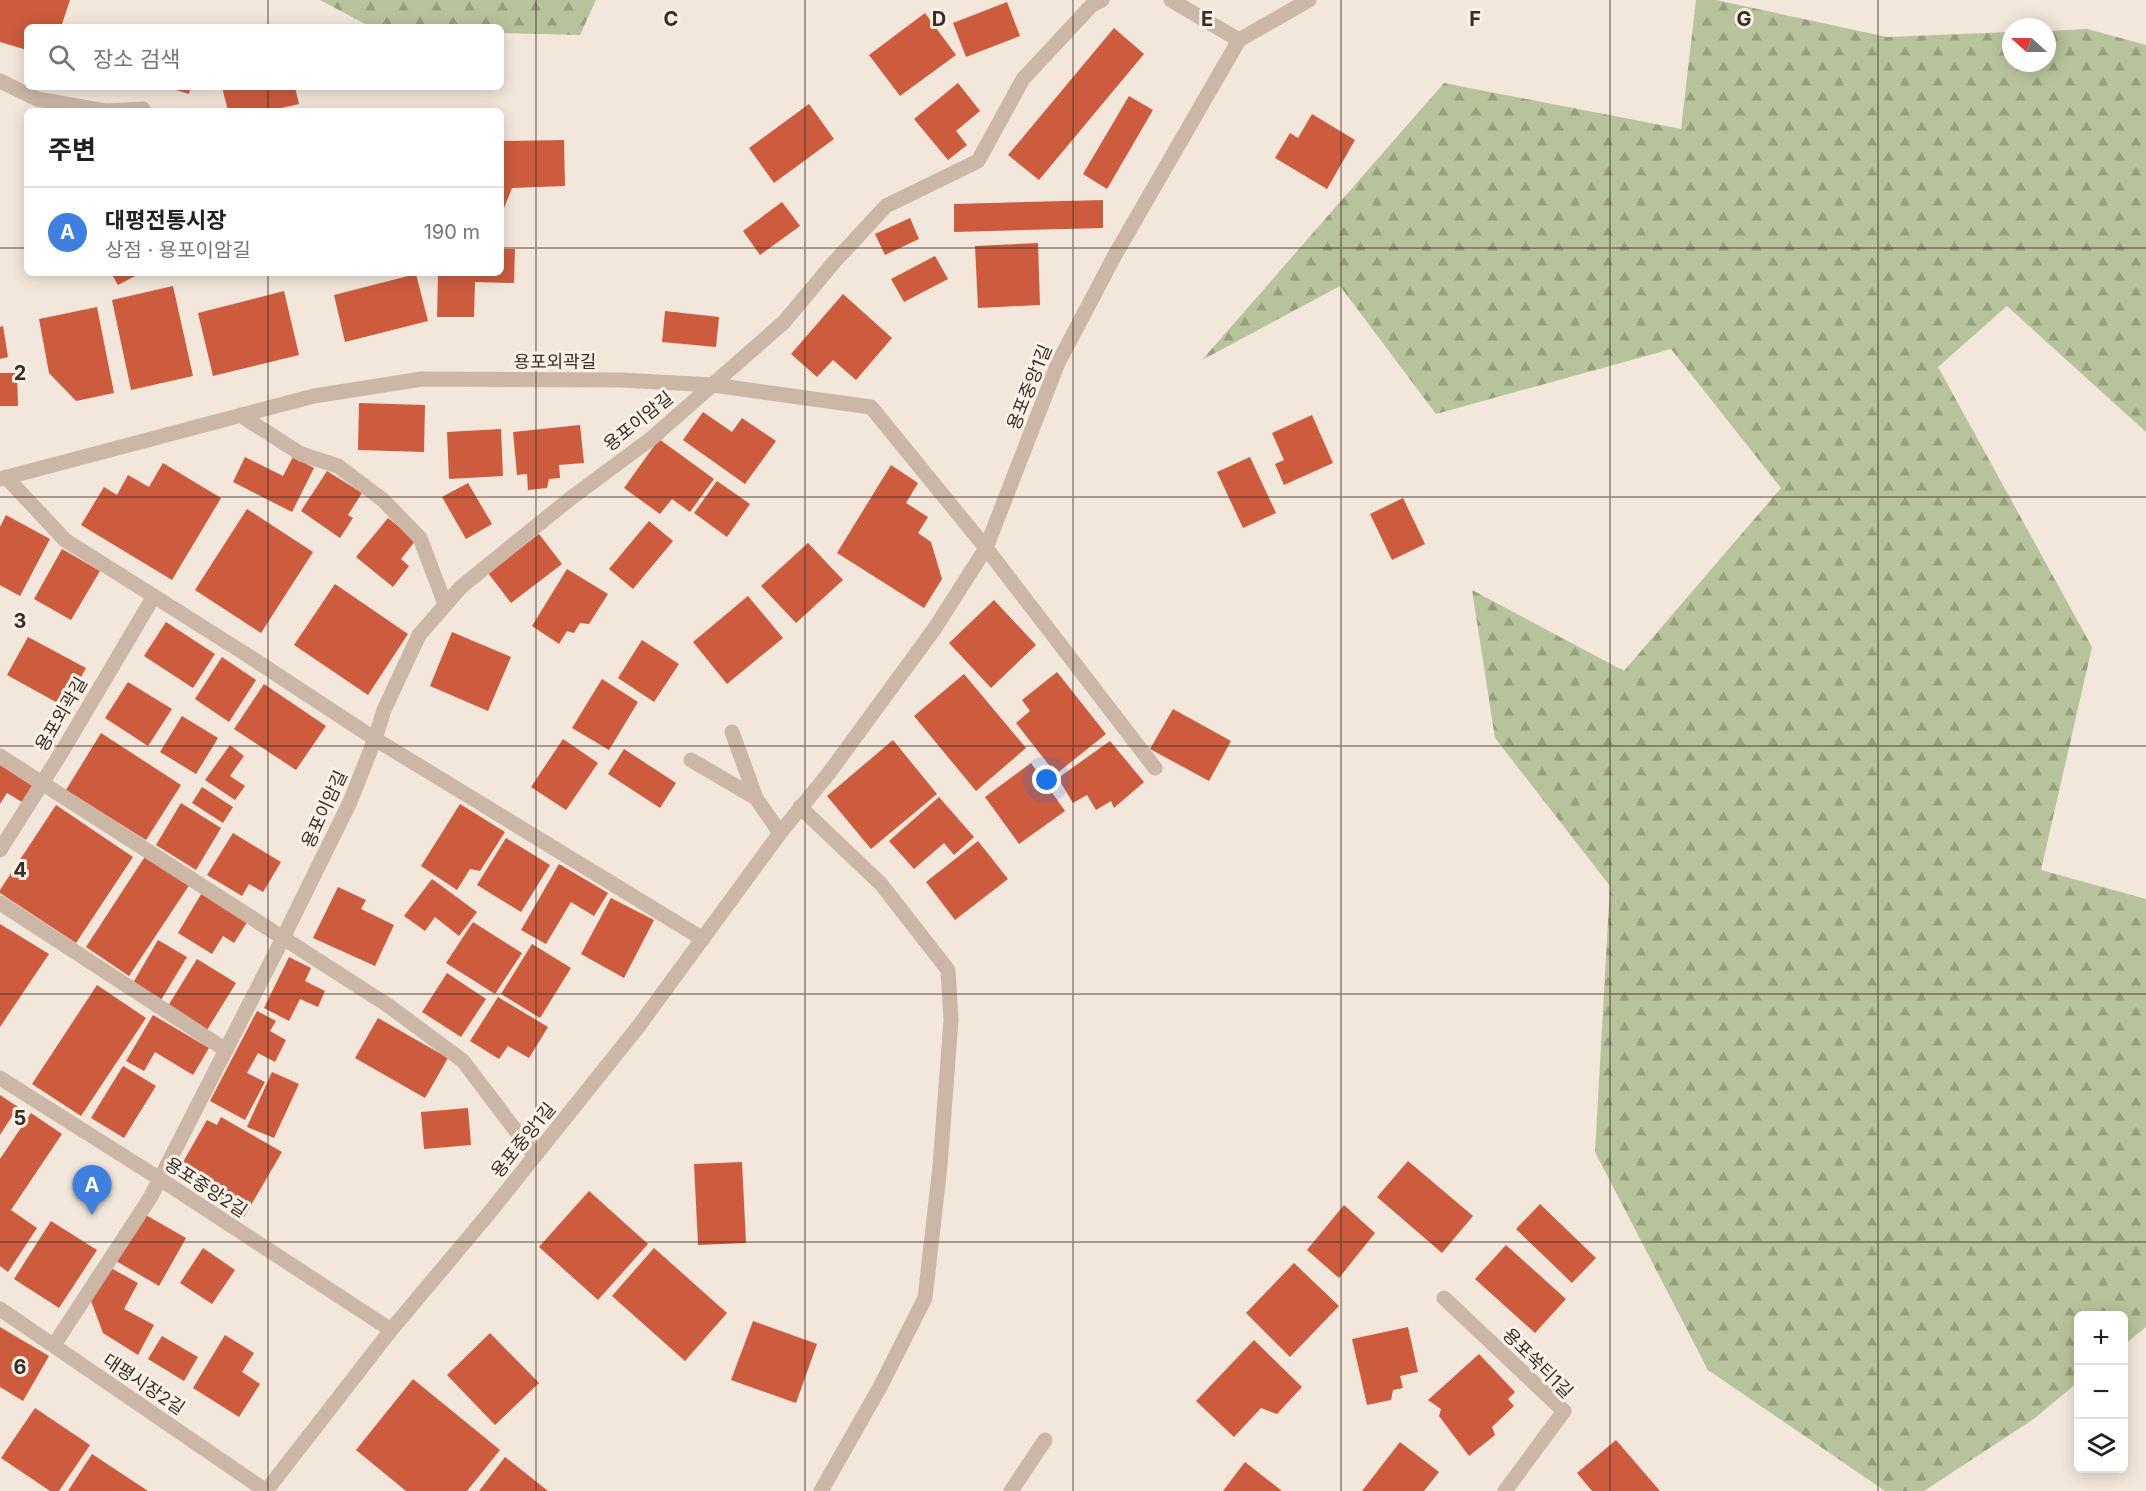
<!DOCTYPE html>
<html lang="ko">
<head>
<meta charset="utf-8">
<style>
  :root { --surface:#fff; --page:#f6f6f6; --text:#202124; --muted:#757577; --line:#e0e0e0; --accent:#0b8043 }
  body { margin:0; font-family:Inter,"Noto Sans KR",sans-serif; background:var(--page); color:var(--text) }
  .controls { position:absolute; right:18px; bottom:18px; display:grid; overflow:hidden; border-radius:9px; box-shadow:0 3px 15px #0003 }
  .controls button { width:54px; height:54px; display:grid; place-items:center; padding:0; border:0; border-bottom:2px solid var(--line); background:var(--surface); color:var(--text); font:30px sans-serif }
  .compass { position:absolute; left:2002px; top:18px; width:54px; height:54px; border-radius:50%; background:var(--surface); box-shadow:0 3px 15px #0003; rotate:291deg }
  .you { position:absolute; left:1047px; top:780px; width:21px; height:21px; margin:-15px; border:4px solid #fff; border-radius:50%; background:#1a73e8; box-shadow:0 0 0 9px #1a73e833 }
  .badge { display:grid; place-items:center; width:39px; height:39px; border-radius:50%; background:var(--accent); color:#fff; font-size:20px; font-weight:700 }
  .pin { position:absolute; translate:-50% -50px; filter:drop-shadow(0 2px 3px #0008) }
  .pin::after { content:''; position:absolute; top:32px; width:21px; height:18px; background:inherit; clip-path:polygon(0 0,100% 0,50% 100%) }
  .list { margin:0; padding:0; list-style:none }
  h2 { display:flex; justify-content:space-between; align-items:center; height:78px; margin:0; padding:0 24px; font-size:26px }
  h2 small { font-size:20px; font-weight:400; color:var(--muted) }
  .list li { display:grid; grid-template-columns:39px 1fr auto; gap:18px; align-items:center; box-sizing:border-box; height:90px; padding:0 24px; border-top:2px solid var(--line) }
  .list b { display:block; font-size:22px; white-space:nowrap }
  .list p { margin:0; font-size:20px; white-space:nowrap; color:var(--muted) }
  .list em { font-size:20px; font-style:normal; color:var(--muted) }
  .icon { flex:none; width:33px; height:33px; fill:none; stroke:currentColor; stroke-width:2; stroke-linecap:round; stroke-linejoin:round }
  .map { position:relative; flex:none; width:2146px; height:1491px; overflow:hidden }
  .search { position:absolute; background:var(--surface); box-shadow:0 3px 15px #0003; left:24px; top:24px; width:480px; height:66px; display:flex; align-items:center; gap:15px; box-sizing:border-box; padding:0 21px; border-radius:9px; color:var(--muted); font-size:22px }
  .panel { position:absolute; background:var(--surface); box-shadow:0 3px 15px #0003; left:24px; top:108px; width:480px; height:168px; border-radius:9px }
  .map>svg:first-child { display:block }
  .forest { fill:url(#forest-firs) }
  .building { fill:#cd5c3f }
  .lines { fill:none; stroke-linecap:round; stroke-linejoin:round }
  .lane { stroke:#ccb6a6; stroke-width:15 }
  .street { stroke:#ccb6a6; stroke-width:15 }
  .grid { fill:none; stroke:#382c27; stroke-width:1.5; stroke-opacity:0.55 }
  .labels { text-anchor:middle; dominant-baseline:central; stroke-width:6; stroke-linejoin:round; paint-order:stroke }
  .street-label { font-size:18px; fill:#382c27; stroke:#fbf1e7 }
  .grid-label { font-size:20px; text-anchor:middle; font-weight:bold; fill:#382c27; stroke:#fbf1e7; stroke-width:6; stroke-linejoin:round; paint-order:stroke }
</style>
</head>
<body>
<div class="map">
<svg width="2146" height="1491" viewBox="0 0 2146 1491">
  <defs>
    <pattern id="forest-firs" width="22" height="20" patternUnits="userSpaceOnUse" patternTransform="scale(1.5)"><rect width="22" height="20" fill="#b7c39a"/><path d="M5 1l3.5 6h-7zM16 11l3.5 6h-7z" fill="#969f7e"/></pattern>
  </defs>
  <rect width="100%" height="100%" fill="#f3e7db"/>
  <path class="forest" d="M320 0H596L580 35 501 33V27H371Z
    M1696 0H1716L1887 37 2011 32V63H2047V31L2087 29 2146 45V432L2007 306 1938 367 2092 647 2041 870 2146 899V1327L2124 1345V1316H2078V1382L2035 1418 1924 1491H1885L1708 1370 1595 1152 1610 886 1495 738 1472 590 1624 671 1781 488 1671 349 1436 414 1340 286 1202 360 1444 83 1681 129Z"/>
  <path class="building" d="M0 0H70L61 27H27V50L0 42Z
    M1007 2 1020 36 966 57 953 23Z
    M925 13 956 55 900 96 869 55Z
    M1114 28 1144 54 1039 180 1008 155Z
    M958 83 980 111 956 131 967 145 948 160 914 119Z
    M166 87H191L189 94Z
    M222 87H295L299 104 268 111H228Z
    M1129 96 1153 110 1107 189 1083 174Z
    M809 104 834 139 774 183 749 148Z
    M1312 114 1355 140 1327 189 1275 158 1290 133 1298 138Z
    M564 140 565 186 512 188 504 208H501V141Z
    M1103 200V228L954 232V204Z
    M782 202 800 226 760 255 743 231Z
    M910 218 919 239 885 255 875 234Z
    M1038 243 1040 305 978 308 975 246Z
    M501 249H515L514 283 475 282 474 317H437L438 273H501Z
    M935 256 948 279 904 302 891 279Z
    M111 273H141L118 285Z
    M416 274 428 321 345 342 334 295Z
    M173 286 193 376 131 390 112 300Z
    M284 291 299 355 213 376 198 313Z
    M843 294 892 338 856 380 833 360 817 377 791 354Z
    M97 307 114 393 76 401 49 373 39 319Z
    M665 311 719 317 716 347 662 342Z
    M3 326 8 357 0 359V327Z
    M0 373H17L18 406H0Z
    M359 403 425 405 424 452 358 450Z
    M703 412 732 432 742 418 776 441 745 484 683 440Z
    M1312 415 1333 463 1284 485 1275 464 1284 460 1272 433Z
    M580 425 584 463 559 465 560 478 549 479 547 488 528 490 527 474 517 475 513 432Z
    M501 429 503 476 449 479 447 432Z
    M659 439 714 479 690 512 672 499 660 514 624 488Z
    M245 457 283 476 293 457 314 468 292 512 233 482Z
    M1250 457 1276 513 1243 528 1217 472Z
    M163 463 221 498 172 580 81 525 104 487 117 495 128 475 149 487Z
    M891 465 918 483 906 503 928 517 918 533 931 542 942 579 924 608 837 553Z
    M327 471 362 493 348 515 353 518 340 538 301 511Z
    M717 481 750 504 727 537 694 513Z
    M468 483 492 524 466 539 442 497Z
    M1403 498 1425 544 1392 560 1370 514Z
    M247 509 313 552 261 633 195 590Z
    M6 515 50 539 20 596 0 585V527Z
    M388 518 416 540 401 559 409 566 393 587 356 557Z
    M649 521 673 541 633 589 609 569Z
    M539 534 562 564 511 603 488 573Z
    M808 543 843 580 796 623 761 586Z
    M62 549 100 571 71 620 34 599Z
    M567 569 608 594 589 624 580 623 574 633 567 631 559 644 532 626Z
    M335 584 408 634 368 695 294 645Z
    M748 596 783 638 727 684 693 642Z
    M994 600 1036 645 991 688 949 643Z
    M166 622 215 654 193 688 144 656Z
    M452 632 511 657 488 711 430 686Z
    M28 637 86 668 65 707 7 675Z
    M642 640 679 664 654 702 618 678Z
    M222 657 256 680 229 722 195 699Z
    M1057 672 1106 734 1056 774 1016 723 1030 711 1022 700Z
    M964 674 1026 748 976 791 914 716Z
    M602 679 638 702 609 750 572 728Z
    M128 682 172 709 148 746 105 718Z
    M264 684 326 726 296 770 234 729Z
    M1173 709 1231 741 1209 781 1150 749Z
    M182 716 218 738 196 774 160 752Z
    M101 733 181 785 146 840 66 790Z
    M563 739 598 763 566 810 531 787Z
    M893 740 937 794 871 849 827 796Z
    M1110 741 1144 782 1114 808 1111 801 1096 810 1087 795 1073 803 1058 778Z
    M230 745 244 756 230 776 245 786 235 800 205 780Z
    M624 749 676 783 660 808 608 774Z
    M1031 763 1065 811 1019 844 985 797Z
    M0 765 37 789 27 805 7 793 0 804Z
    M202 787 233 807 223 823 192 803Z
    M939 797 974 837 954 855 944 843 914 869 889 841Z
    M181 803 221 828 196 870 156 845Z
    M460 804 505 832 480 871 470 869 457 890 421 866Z
    M56 805 133 857 76 943 0 893V890Z
    M233 833 281 862 263 892 249 884 242 896 207 875Z
    M506 838 550 865 521 912 477 885Z
    M978 841 1008 879 955 920 926 882Z
    M146 855 190 884 129 976 86 947Z
    M559 864 608 893 594 916 571 902 546 944 521 930Z
    M432 879 477 912 459 936 435 917 425 931 404 916Z
    M338 887 366 900 361 909 394 925 375 966 313 938Z
    M203 891 249 919 234 943 223 936 212 954 178 933Z
    M611 898 654 920 624 978 581 954Z
    M473 922 522 953 495 994 446 963Z
    M0 924 49 954 0 1027Z
    M158 940 187 957 161 1000 133 983Z
    M532 944 571 968 540 1018 501 994Z
    M289 957 311 968 305 981 325 991 318 1007 300 999 289 1021 264 1008Z
    M197 959 236 983 207 1030 168 1006Z
    M447 973 486 999 461 1037 422 1012Z
    M97 985 146 1018 81 1116 32 1084Z
    M498 997 548 1027 529 1058 508 1046 499 1059 470 1041Z
    M257 1011 276 1021 270 1031 286 1040 275 1062 258 1053 247 1073 265 1082 245 1120 210 1101Z
    M153 1015 209 1048 193 1075 155 1052 144 1071 126 1061Z
    M378 1018 448 1058 425 1098 355 1058Z
    M123 1066 156 1086 124 1138 91 1118Z
    M272 1072 299 1084 274 1138 247 1127Z
    M0 1095 18 1107 0 1135Z
    M468 1108 471 1145 424 1149 421 1112Z
    M31 1113 62 1134 11 1210 37 1228 8 1272 0 1266V1159Z
    M221 1117 282 1152 244 1217 181 1181 186 1173 179 1169 207 1120 217 1125Z
    M1408 1161 1473 1216 1442 1253 1377 1197Z
    M742 1162 746 1243 698 1245 694 1164Z
    M589 1191 648 1244 598 1300 539 1247Z
    M1540 1204 1596 1258 1572 1283 1516 1229Z
    M1344 1205 1375 1233 1339 1278 1307 1250Z
    M144 1214 186 1238 159 1286 116 1261Z
    M51 1221 97 1250 59 1308 14 1279Z
    M1506 1245 1566 1299 1535 1333 1475 1279Z
    M203 1248 235 1270 212 1304 180 1283Z
    M654 1248 727 1313 685 1361 612 1296Z
    M1294 1263 1339 1306 1290 1357 1246 1313Z
    M109 1267 138 1283 124 1309 154 1325 138 1355 103 1333 90 1298Z
    M753 1321 817 1344 796 1403 731 1380Z
    M0 1327 49 1356 23 1401 0 1387Z
    M1408 1327 1418 1372 1400 1376 1403 1388 1393 1390 1391 1400 1367 1405 1352 1339Z
    M490 1333 539 1383 495 1425 447 1375Z
    M225 1335 254 1353 242 1372 260 1384 239 1417 193 1388Z
    M162 1336 198 1357 184 1381 148 1359Z
    M1254 1340 1302 1387 1277 1414 1261 1408 1234 1437 1196 1401Z
    M1479 1354 1515 1392 1508 1399 1514 1406 1492 1427 1495 1435 1469 1456 1439 1416 1441 1409 1428 1400Z
    M413 1379 500 1450 467 1491H406L356 1450Z
    M35 1408 90 1445 59 1491H50L1 1458Z
    M1616 1440 1660 1491H1592L1577 1473Z
    M1400 1442 1439 1472 1424 1491H1362Z
    M92 1454 148 1491H68Z
    M505 1457 548 1491H479Z
    M1245 1462 1282 1491H1223Z"/>
  <g class="lines">
    <path class="lane" d="M0 756 389 1006 463 1061 535 1156
      M0 903 226 1050"/>
    <path class="street" d="M1171 0 1239 40
      M0 81 37 99 105 111 143 109
      M240 415 301 454 338 466 383 500 420 538 445 604
      M6 477 65 540 247 655 375 739 703 939
      M0 479 314 396 422 379 621 380 713 385 871 407 986 548 1155 768
      M732 732 756 798 780 833
      M691 760 756 798
      M800 807 881 884 948 970 951 1020 940 1166 925 1298 880 1387 821 1491
      M0 850 63 750 154 596
      M0 1078 160 1179 391 1330
      M1444 1298 1564 1411 1505 1491
      M0 1309 266 1491
      M54 1345 150 1198 160 1179 283 938 350 802 375 739 384 710 419 635 461 587 571 498 652 438 784 322 835 261 886 206 978 161 1023 79 1092 5 1102 0
      M266 1491 391 1330 490 1212 638 1027 780 833 829 773 935 628 986 548 1058 363 1115 255 1239 40 1309 0
      M1011 1491 1045 1440"/>
  </g>
  <path class="grid" d="M268 0V27M536 0V1491M805 0V1491M1073 0V1491M1341 0V1491M1610 0V1491M1878 0V1491M268 87V111M0 248H27M501 248H2146M268 273V1491M0 497H2146M0 746H2146M0 994H2146M0 1242H2146"/>
  <g class="labels">
    <g class="street-label">
      <text x="555" y="361">용포외곽길</text>
      <text transform="translate(1029 387) rotate(-68)">용포중앙1길</text>
      <text transform="translate(638 421) rotate(-39)">용포이암길</text>
      <text transform="translate(61 714) rotate(-59)">용포외곽길</text>
      <text transform="translate(324 809) rotate(-65)">용포이암길</text>
      <text transform="translate(523 1140) rotate(-51)">용포중앙1길</text>
      <text transform="translate(206 1187) rotate(33)">용포중앙2길</text>
      <text transform="translate(1538 1363) rotate(45)">용포쑥티1길</text>
      <text transform="translate(144 1384) rotate(34)">대평시장2길</text>
    </g>
  </g>
  <g class="grid-label">
    <text x="671" y="26">C</text>
    <text x="939" y="26">D</text>
    <text x="1207" y="26">E</text>
    <text x="1475" y="26">F</text>
    <text x="1744" y="26">G</text>
    <text x="20" y="380">2</text>
    <text x="20" y="628">3</text>
    <text x="20" y="877">4</text>
    <text x="20" y="1125">5</text>
    <text x="20" y="1374">6</text>
  </g>
</svg>
<div class="controls">
<button>+</button>
<button>−</button>
<button><svg class="icon" aria-label="layers" viewBox="0 0 24 24"><path d="M12 4l9 5-9 5-9-5zM3 14l9 5 9-5"/></svg></button>
</div>
<svg class="compass" viewBox="-18 -18 36 36"><path d="M0-13l5 13h-10z" fill="#e53935"/><path d="M0 13l5-13h-10z" fill="#757577"/></svg>
<div class="you"></div>
<div class="pin badge" style="left:92px;top:1215px;background:#3f7fe0">A</div>
<div class="search"><svg class="icon" aria-label="search" viewBox="0 0 24 24"><circle cx="10" cy="10" r="6"/><path d="M15 15l6 6"/></svg>장소 검색</div>
<section class="panel">
<h2>주변<small></small></h2>
<ul class="list">
<li><span class="badge" style="background:#3f7fe0">A</span><div><b>대평전통시장</b><p>상점 · 용포이암길</p></div><em>190 m</em></li>
</ul>
</section>
</div>
</body>
</html>
